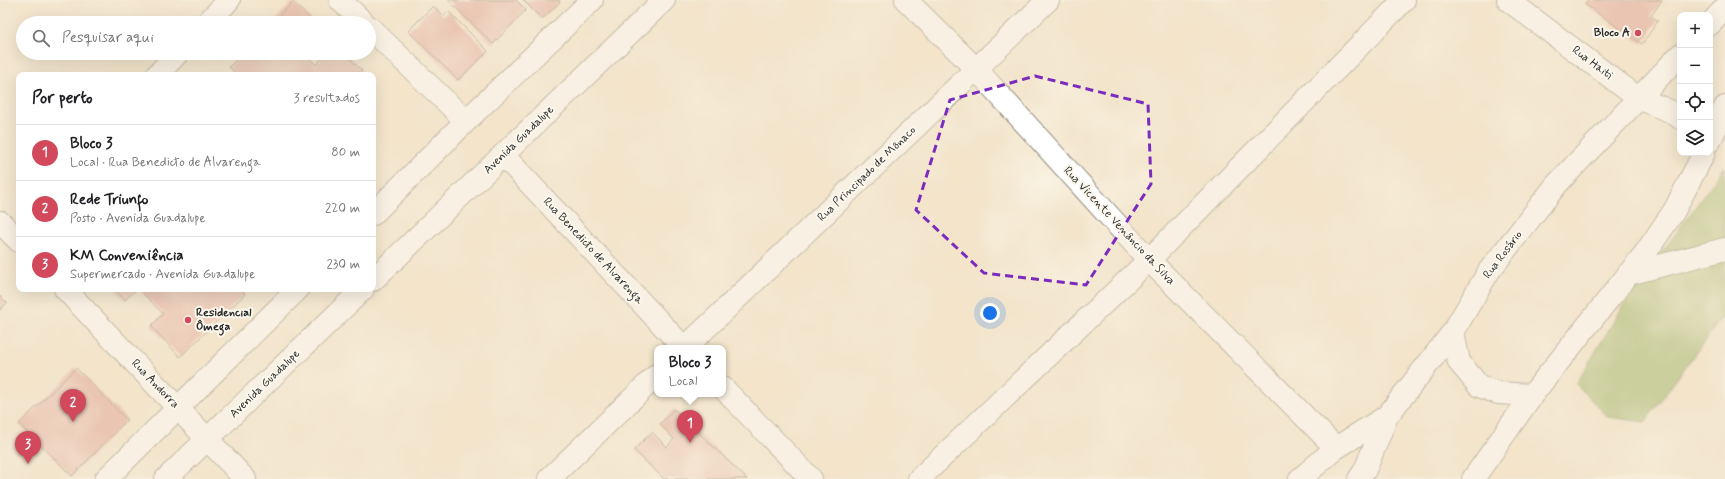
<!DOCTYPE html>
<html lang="pt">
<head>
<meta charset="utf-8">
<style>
  :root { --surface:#fff; --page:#f6f6f6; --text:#202124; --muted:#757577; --line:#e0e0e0; --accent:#d1495b }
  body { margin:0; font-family:Mynerve,sans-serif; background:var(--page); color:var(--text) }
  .controls { position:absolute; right:12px; top:12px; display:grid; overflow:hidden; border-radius:8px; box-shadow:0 4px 16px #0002 }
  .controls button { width:36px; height:36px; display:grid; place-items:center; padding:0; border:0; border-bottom:1px solid var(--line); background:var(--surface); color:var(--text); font:20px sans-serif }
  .you { position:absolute; left:990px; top:313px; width:14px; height:14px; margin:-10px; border:3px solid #fff; border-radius:50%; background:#1a73e8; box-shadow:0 0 0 6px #1a73e833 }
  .badge { display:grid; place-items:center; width:26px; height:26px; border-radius:50%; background:var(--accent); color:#fff; font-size:13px; font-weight:700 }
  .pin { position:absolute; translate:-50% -33px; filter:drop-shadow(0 1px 2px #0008) }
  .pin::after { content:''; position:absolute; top:21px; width:14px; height:12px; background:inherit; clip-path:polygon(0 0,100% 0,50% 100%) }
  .popup { position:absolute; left:654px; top:345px; width:72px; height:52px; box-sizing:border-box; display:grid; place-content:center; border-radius:8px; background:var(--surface); filter:drop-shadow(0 1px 3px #0005); font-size:13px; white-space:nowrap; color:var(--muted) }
  .popup b { font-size:15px; color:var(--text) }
  .popup::after { content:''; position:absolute; left:50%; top:100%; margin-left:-8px; border:8px solid transparent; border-top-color:var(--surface) }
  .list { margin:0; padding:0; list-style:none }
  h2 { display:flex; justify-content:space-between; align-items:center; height:52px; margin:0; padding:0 16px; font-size:17px }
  h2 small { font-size:13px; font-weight:400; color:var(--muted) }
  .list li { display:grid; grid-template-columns:26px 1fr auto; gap:12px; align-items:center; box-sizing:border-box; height:56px; padding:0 16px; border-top:1px solid var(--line) }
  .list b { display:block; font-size:15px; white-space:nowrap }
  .list p { margin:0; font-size:13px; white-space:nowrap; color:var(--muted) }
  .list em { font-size:13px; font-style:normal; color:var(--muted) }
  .icon { flex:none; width:22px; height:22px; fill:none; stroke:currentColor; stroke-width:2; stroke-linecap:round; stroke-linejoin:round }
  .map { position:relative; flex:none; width:1725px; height:479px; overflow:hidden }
  .search { position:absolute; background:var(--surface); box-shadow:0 4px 16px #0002; left:16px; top:16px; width:360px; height:44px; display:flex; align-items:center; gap:10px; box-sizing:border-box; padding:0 14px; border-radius:22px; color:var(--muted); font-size:15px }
  .panel { position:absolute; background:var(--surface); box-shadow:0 4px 16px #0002; left:16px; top:72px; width:360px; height:220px; border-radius:8px }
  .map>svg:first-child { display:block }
  .forest { fill:#9cb566; stroke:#647048 }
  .building { fill:#e0a194 }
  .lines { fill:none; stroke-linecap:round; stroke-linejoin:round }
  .street-casing { stroke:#8f887a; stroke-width:24 }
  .secondary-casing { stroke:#8f887a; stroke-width:24 }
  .street { stroke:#fff; stroke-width:22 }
  .secondary { stroke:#fff; stroke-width:22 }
  .marked { fill:none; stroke:#7b2cbf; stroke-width:3; stroke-dasharray:8 5; stroke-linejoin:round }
  .poi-dot { fill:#d1495b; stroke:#fbf7ec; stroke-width:1.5 }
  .labels { text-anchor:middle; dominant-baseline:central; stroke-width:4; stroke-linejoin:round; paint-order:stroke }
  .poi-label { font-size:12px; font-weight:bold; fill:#2b2b2b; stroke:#fbf7ec; text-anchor:end }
  .street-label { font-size:12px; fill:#2b2b2b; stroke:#fbf7ec }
</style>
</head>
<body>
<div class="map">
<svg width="1725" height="479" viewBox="0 0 1725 479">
  <rect width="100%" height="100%" fill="#fbf7ec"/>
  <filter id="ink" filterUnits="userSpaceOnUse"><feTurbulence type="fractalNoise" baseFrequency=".025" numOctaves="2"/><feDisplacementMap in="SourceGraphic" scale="8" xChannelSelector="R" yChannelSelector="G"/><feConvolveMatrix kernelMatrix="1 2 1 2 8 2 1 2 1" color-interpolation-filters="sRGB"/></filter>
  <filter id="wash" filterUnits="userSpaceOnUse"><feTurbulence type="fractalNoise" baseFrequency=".012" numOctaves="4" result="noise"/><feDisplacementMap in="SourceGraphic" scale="16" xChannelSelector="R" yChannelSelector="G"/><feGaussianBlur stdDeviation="0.9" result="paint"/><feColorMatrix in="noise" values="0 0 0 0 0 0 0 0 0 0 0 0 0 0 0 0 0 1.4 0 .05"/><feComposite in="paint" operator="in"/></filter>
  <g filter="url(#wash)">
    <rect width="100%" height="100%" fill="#f3e4ca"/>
    <path class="forest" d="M1725 166V313L1645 422 1608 417 1576 384 1623 306Z"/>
    <g id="blocks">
      <path class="building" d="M448 0H516L526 10 493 44Z
        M523 0H558L560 2 542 19Z
        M1588 0H1662L1651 16 1658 21 1642 44 1585 4Z
        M293 2 315 23H272Z
        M433 6 444 16 448 11 488 51 458 80 408 31Z
        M243 53H304L316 65 327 53H345L362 71 358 75H237L229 67Z
        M114 289H137L125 300Z
        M139 289H241L245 294 180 357 151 326 163 314Z
        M0 296 7 303 0 310Z
        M76 368 127 420 72 476 19 424Z
        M674 409 747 479H664L634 450 652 432 667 447 674 439 660 424Z"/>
    </g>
  </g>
  <g filter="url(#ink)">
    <use href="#blocks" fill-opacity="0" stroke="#8f887a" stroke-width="1"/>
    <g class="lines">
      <g class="street-casing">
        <path id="street" d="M340 0 364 23
          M906 0 976 69 1149 260 1336 448
          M1508 0 1638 98 1672 112 1680 118
          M207 23 229 0
          M1710 24 1725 8
          M369 27 466 121
          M157 75 178 53
          M1710 141 1725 107
          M503 155 684 348
          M0 222 19 241
          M1628 274 1725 249
          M65 289 245 479
          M1453 332 1459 362 1479 386 1498 393 1532 395
          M685 348 1048 0
          M723 388 811 479
          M549 479 657 375
          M919 479 1149 260 1404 0
          M1300 479 1336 448 1387 416
          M1359 479 1365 470 1387 416 1453 332 1489 271 1557 184 1680 55
          M1473 479 1532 395 1646 252 1674 211 1704 153"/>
      </g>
      <g class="secondary-casing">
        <path id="secondary" d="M373 214 466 121 592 0
          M373 280 664 0
          M106 479 298 289
          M166 479 363 289"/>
      </g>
      <use href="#street" class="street"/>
      <use href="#secondary" class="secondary"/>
    </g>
  </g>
  <path d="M0 0H1725V479H0ZM1035 76 1148 104 1151 184 1086 285 984 273 916 210 950 100Z" fill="#f3e4ca" fill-opacity=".55" fill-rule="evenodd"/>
  <path class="marked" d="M1035 76 1148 104 1151 184 1086 285 984 273 916 210 950 100Z"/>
  <g class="poi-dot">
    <circle cx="1638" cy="33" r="4"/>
    <circle cx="188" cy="320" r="4"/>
  </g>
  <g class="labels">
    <g class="poi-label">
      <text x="1630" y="33">Bloco A</text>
      <text x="196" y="313" text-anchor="start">Residencial<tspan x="196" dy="14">Ômega</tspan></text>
    </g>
    <g class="street-label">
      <text transform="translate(1592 63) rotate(37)">Rua Haiti</text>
      <text transform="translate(519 140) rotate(-44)">Avenida Guadalupe</text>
      <text transform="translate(867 174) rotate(-44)">Rua Principado de Mônaco</text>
      <text transform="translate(1119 226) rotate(47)">Rua Vicente Venâncio da Silva</text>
      <text transform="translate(593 251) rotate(47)">Rua Benedicto de Alvarenga</text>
      <text transform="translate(1503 255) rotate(-53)">Rua Rosário</text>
      <text transform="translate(155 384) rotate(46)">Rua Andorra</text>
      <text transform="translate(265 384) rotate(-44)">Avenida Guadalupe</text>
    </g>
  </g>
</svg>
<div class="controls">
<button>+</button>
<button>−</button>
<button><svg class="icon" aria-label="locate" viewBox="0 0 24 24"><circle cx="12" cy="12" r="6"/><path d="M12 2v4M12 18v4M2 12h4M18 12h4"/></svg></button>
<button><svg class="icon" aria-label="layers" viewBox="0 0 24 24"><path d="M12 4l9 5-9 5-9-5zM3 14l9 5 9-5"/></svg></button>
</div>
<div class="you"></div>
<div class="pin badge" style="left:690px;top:443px">1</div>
<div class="popup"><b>Bloco 3</b>Local</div>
<div class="pin badge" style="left:73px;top:422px">2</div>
<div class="pin badge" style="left:28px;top:464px">3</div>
<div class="search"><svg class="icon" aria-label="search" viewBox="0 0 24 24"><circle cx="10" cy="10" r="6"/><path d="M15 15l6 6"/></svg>Pesquisar aqui</div>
<section class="panel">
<h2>Por perto<small>3 resultados</small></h2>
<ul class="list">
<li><span class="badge">1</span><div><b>Bloco 3</b><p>Local · Rua Benedicto de Alvarenga</p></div><em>80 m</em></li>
<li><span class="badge">2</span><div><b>Rede Triunfo</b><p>Posto · Avenida Guadalupe</p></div><em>220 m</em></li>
<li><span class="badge">3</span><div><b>KM Conveniência</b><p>Supermercado · Avenida Guadalupe</p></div><em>230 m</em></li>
</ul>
</section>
</div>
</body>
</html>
